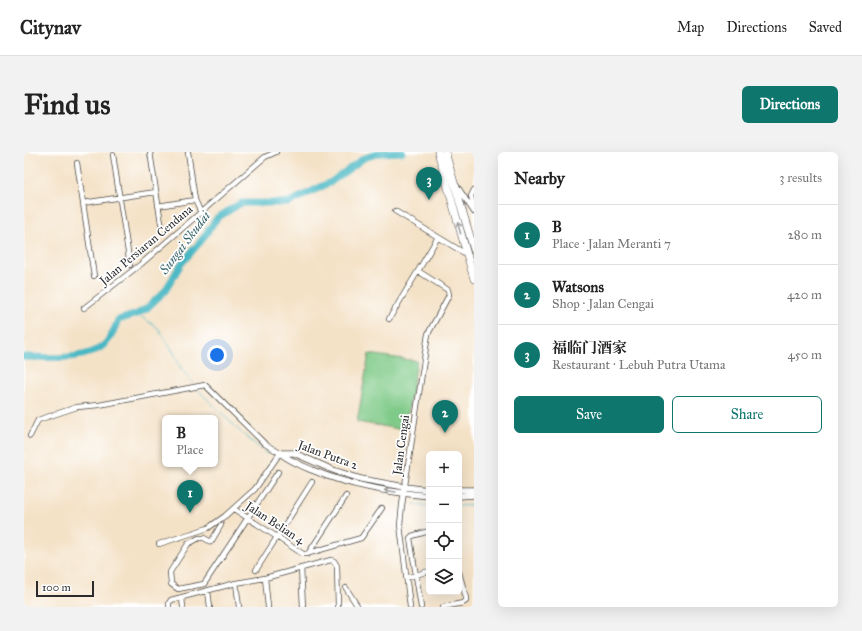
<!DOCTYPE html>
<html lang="en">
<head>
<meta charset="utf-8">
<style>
  :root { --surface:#fff; --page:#f2f2f2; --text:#222; --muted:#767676; --line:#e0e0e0; --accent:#0f766e }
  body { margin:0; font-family:"IM FELL Great Primer","Noto Serif SC",serif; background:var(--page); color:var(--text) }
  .controls { position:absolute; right:12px; bottom:12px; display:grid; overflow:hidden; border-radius:6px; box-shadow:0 4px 16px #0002 }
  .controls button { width:36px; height:36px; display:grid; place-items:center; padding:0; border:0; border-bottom:1px solid var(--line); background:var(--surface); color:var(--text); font:20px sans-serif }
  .scale { position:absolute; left:12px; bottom:10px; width:58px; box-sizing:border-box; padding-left:4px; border:2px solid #2b2b2b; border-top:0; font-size:11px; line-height:14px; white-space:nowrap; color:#2b2b2b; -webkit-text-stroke:3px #fff; paint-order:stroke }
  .you { position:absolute; left:193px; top:203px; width:14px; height:14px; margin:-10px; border:3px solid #fff; border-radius:50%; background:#1a73e8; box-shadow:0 0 0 6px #1a73e833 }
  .badge { display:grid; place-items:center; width:26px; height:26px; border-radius:50%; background:var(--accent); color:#fff; font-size:13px; font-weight:700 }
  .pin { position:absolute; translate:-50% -33px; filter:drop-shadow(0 1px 2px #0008) }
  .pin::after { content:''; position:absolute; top:21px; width:14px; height:12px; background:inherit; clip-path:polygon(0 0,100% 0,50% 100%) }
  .popup { position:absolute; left:138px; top:263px; width:56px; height:52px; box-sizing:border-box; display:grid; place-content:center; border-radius:6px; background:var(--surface); filter:drop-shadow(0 1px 3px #0005); font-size:13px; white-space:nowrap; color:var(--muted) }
  .popup b { font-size:15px; color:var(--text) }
  .popup::after { content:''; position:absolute; left:50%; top:100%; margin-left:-8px; border:8px solid transparent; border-top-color:var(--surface) }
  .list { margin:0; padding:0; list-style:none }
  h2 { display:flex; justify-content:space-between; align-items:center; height:52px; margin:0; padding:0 16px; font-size:17px }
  h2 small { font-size:13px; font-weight:400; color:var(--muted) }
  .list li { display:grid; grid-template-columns:26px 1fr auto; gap:12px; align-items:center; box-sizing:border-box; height:60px; padding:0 16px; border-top:1px solid var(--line) }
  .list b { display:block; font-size:15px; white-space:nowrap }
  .list p { margin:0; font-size:13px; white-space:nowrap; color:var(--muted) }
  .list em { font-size:13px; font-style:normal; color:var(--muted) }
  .actions { display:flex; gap:8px; padding:12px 16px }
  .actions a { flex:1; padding:9px 0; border:1px solid var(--accent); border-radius:6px; text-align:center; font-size:14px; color:var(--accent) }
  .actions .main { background:var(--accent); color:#fff }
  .icon { flex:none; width:22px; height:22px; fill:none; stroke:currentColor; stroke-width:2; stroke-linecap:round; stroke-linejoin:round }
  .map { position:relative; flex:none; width:450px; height:455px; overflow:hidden; border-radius:6px }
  header { display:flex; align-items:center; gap:24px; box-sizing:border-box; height:56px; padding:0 20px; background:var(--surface); border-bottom:1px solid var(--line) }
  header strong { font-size:19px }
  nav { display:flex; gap:22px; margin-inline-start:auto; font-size:14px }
  .intro { display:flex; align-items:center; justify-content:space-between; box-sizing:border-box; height:96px; padding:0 24px }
  h1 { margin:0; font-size:28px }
  .button { padding:10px 18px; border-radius:6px; background:var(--accent); color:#fff; font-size:14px; font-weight:700 }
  main { display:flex; gap:24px; padding:0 24px }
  aside { flex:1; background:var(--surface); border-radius:6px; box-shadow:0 4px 16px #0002 }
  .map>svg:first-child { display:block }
  .green { fill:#7fca88; stroke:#557a5a }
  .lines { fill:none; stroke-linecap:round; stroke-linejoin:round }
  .stream { stroke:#4ab8c4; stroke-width:1 }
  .river { stroke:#4ab8c4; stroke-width:7 }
  .minor-casing { stroke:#494642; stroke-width:6 }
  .tertiary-casing { stroke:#494642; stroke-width:7 }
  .primary-casing { stroke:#494642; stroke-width:8 }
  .minor { stroke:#fff; stroke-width:4.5 }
  .tertiary { stroke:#fff; stroke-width:5.5 }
  .primary { stroke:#fff; stroke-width:7 }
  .oneway { stroke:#a0a0a0 }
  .labels { text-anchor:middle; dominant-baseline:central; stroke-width:3.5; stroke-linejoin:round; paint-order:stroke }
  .street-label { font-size:12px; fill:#2b2b2b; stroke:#fff }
  .water-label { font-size:13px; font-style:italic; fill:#376368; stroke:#fff }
</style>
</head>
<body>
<header>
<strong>Citynav</strong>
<nav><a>Map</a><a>Directions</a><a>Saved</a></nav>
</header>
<div class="intro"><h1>Find us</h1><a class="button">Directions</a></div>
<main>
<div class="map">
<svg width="450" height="455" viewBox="0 0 450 455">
  <rect width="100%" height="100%" fill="#fff"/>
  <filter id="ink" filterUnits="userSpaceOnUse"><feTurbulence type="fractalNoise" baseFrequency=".025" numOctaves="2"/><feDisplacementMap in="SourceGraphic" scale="8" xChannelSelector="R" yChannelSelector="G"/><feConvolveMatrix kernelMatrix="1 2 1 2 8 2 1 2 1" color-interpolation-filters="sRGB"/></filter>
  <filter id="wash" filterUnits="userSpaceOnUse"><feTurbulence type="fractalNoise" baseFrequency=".012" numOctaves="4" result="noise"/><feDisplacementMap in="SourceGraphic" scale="16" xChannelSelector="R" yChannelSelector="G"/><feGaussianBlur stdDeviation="0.9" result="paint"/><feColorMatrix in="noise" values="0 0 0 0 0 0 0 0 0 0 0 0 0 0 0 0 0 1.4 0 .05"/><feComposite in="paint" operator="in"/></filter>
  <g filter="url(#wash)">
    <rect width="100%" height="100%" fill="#f4e2c7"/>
    <path class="green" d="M345 202 393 209 381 278 333 270Z"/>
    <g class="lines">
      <path class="stream" d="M113 162 134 176 150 201 156 215 169 231
        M173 237 220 283 244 303
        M390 352 405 354
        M435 354 450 353"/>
      <path class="river" d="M0 205C24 205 62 210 81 192 87 186 91 176 94 168L113 162 123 156 141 139 157 112 177 89 193 66 217 51H264L307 30 340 6 356 1 378 0"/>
    </g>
  </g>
  <g filter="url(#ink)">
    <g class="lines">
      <g class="minor-casing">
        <path id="minor" d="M126 0 137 71
          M164 0 171 48 177 61
          M89 3 106 113
          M53 11 70 124
          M433 34 450 60
          M450 38 447 44 450 55
          M59 51 132 40
          M134 54 171 48
          M371 59 442 102
          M60 156 117 112 234 11 241 5 252 0
          M365 167 394 119
          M6 284 14 268 53 255 75 253 181 233 241 292 256 301 231 337 201 364 184 376 135 392
          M210 357 279 402H282L337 386 358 356
          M197 373 187 390 180 386H175L164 392 146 420 147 432 154 437 180 432 254 320
          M284 402 322 344
          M277 416 279 455
          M232 418 288 330
          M241 426 244 455
          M382 426 405 419
          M212 431 215 455
          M322 436 334 455
          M184 439 186 455
          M158 446 159 455
          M145 455V451L147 448 212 431 241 426 307 408 310 409 313 414 314 455
          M386 455 376 373 378 353 404 182 425 143 424 138 394 119 414 85
          M397 455 386 386 388 384 405 379
          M419 455 439 451 442 449V446L435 420"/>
      </g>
      <g class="tertiary-casing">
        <path id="tertiary" d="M256 301C266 309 276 313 288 318 326 334 365 340 405 344
          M257 301H270L309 318 337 327 381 335 405 338
          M435 338H450
          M435 344 450 343"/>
      </g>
      <g class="primary-casing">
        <path id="primary" d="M414 0 450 127
          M421 0 450 98"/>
      </g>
      <use href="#minor" class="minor"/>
      <use href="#tertiary" class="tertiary"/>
      <use href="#primary" class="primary"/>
    </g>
    <defs><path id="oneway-shaft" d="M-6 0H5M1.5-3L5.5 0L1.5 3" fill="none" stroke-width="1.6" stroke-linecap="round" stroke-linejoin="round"/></defs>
    <g class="oneway">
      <use href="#oneway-shaft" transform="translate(435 76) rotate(-106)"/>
      <use href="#oneway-shaft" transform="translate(366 339) rotate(-171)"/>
    </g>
  </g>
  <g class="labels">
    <g class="street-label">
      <text transform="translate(122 93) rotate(-40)">Jalan Persiaran Cendana</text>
      <text transform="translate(377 293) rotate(-82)">Jalan Cengai</text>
      <text transform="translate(304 303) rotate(20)">Jalan Putra 2</text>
      <text transform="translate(251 371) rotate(33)">Jalan Belian 4</text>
    </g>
    <g class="water-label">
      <text transform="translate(161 91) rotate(-53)">Sungai Skudai</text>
    </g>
  </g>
</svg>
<div class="controls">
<button>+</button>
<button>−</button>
<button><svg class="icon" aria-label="locate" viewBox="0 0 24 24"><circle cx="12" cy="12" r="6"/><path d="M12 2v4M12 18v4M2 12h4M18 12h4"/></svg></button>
<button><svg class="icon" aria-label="layers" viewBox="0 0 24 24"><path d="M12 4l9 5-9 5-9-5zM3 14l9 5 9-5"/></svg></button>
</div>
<div class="scale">100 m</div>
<div class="you"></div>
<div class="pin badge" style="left:166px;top:361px">1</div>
<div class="popup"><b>B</b>Place</div>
<div class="pin badge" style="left:421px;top:281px">2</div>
<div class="pin badge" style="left:405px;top:48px">3</div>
</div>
<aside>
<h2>Nearby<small>3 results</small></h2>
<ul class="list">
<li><span class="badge">1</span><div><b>B</b><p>Place · Jalan Meranti 7</p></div><em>280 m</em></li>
<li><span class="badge">2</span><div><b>Watsons</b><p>Shop · Jalan Cengai</p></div><em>420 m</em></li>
<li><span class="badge">3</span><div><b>福临门酒家</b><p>Restaurant · Lebuh Putra Utama</p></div><em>450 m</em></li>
</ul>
<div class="actions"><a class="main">Save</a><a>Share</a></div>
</aside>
</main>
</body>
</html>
